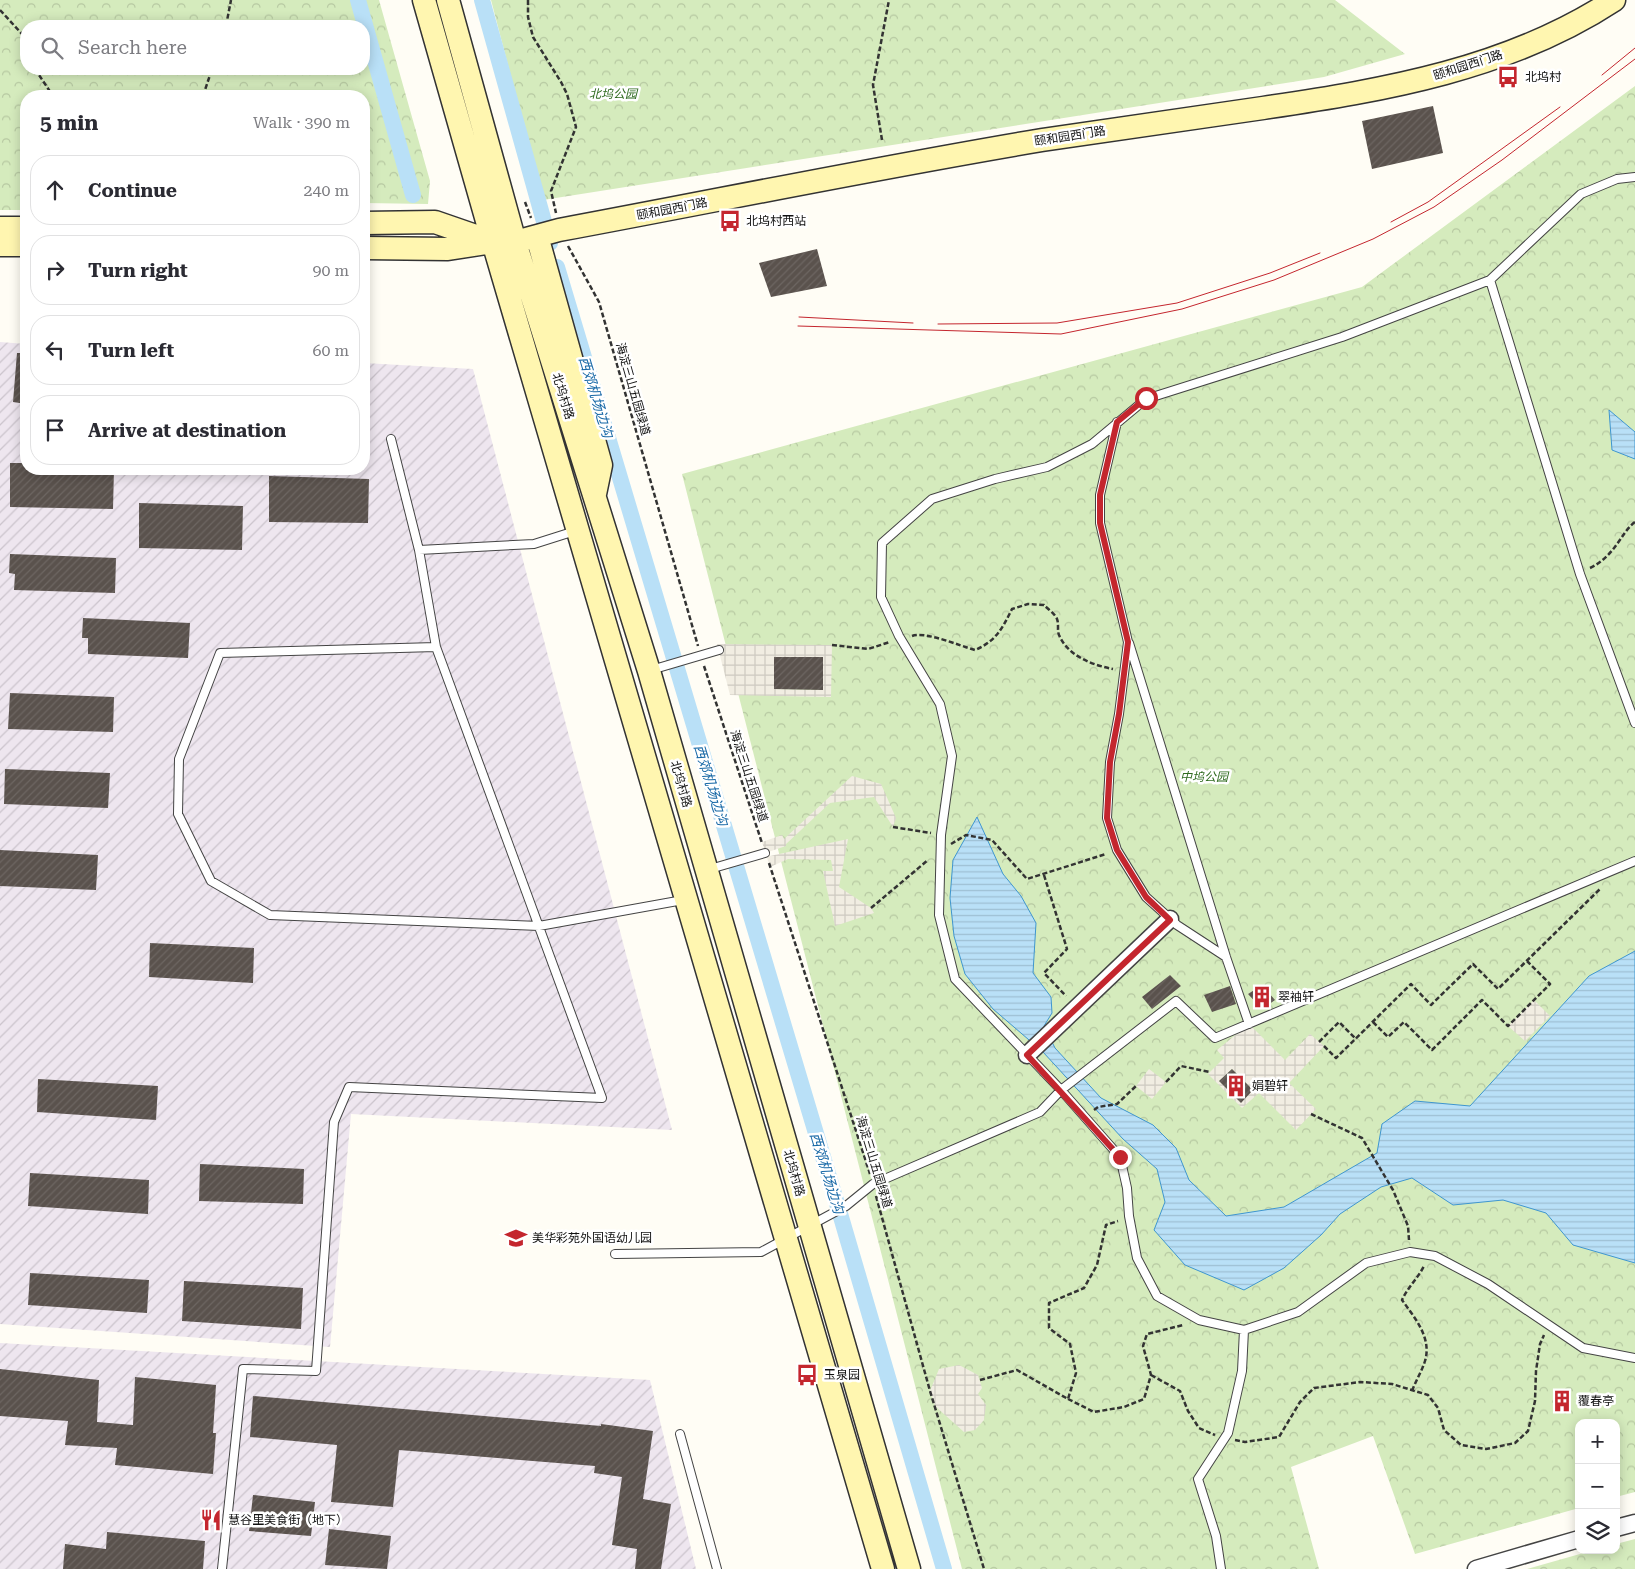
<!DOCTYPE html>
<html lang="en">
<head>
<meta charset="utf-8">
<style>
  :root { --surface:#fff; --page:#f7f7f7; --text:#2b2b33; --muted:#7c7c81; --line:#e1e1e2 }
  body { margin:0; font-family:"Roboto Serif","Noto Sans SC",serif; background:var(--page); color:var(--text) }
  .controls { position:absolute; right:15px; bottom:15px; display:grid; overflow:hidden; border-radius:10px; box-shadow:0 2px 12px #0003 }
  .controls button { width:45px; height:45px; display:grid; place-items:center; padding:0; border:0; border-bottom:1px solid var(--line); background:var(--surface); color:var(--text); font:25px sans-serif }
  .stop { position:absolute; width:15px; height:15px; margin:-11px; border:4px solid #c4262e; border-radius:50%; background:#fff }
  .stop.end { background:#c4262e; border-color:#fff; box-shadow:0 1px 5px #0008 }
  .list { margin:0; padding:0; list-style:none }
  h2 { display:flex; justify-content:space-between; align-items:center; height:65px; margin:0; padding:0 20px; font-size:21px }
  h2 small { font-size:16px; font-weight:400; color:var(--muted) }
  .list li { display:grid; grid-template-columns:32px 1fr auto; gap:15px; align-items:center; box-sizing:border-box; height:70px; margin:0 10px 10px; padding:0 10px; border:1px solid var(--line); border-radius:20px }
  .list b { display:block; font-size:19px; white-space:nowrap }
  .list em { font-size:16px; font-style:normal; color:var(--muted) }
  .icon { flex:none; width:28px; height:28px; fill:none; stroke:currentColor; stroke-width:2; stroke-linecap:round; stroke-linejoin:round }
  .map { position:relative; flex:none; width:1635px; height:1569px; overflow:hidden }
  .search { position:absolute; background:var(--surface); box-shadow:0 2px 12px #0003; left:20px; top:20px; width:350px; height:55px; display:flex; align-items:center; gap:12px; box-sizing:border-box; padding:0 18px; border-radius:20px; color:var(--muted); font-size:19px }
  .panel { position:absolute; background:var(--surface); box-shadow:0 2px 12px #0003; left:20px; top:90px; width:350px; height:385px; border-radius:20px }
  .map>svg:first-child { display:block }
  .industrial { fill:url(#industrial-furrows) }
  .park { fill:url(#park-crowns); fill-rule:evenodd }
  .plaza { fill:url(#plaza-grid); fill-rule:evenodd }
  .water { fill:url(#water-rules); stroke:#3f96cf }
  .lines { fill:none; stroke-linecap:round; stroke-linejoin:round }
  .canal { stroke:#b9e0f7; stroke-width:16 }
  .building { fill:url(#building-hatch) }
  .lane-casing { stroke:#444; stroke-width:10 }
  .street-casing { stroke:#444; stroke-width:19 }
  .secondary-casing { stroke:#333; stroke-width:25 }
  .path { stroke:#333; stroke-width:2.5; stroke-dasharray:5 2.5; stroke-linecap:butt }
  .lane { stroke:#fff; stroke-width:8 }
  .street { stroke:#fff; stroke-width:16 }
  .secondary { stroke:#fff6b0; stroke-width:22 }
  .tram { stroke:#c4262e; stroke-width:1 }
  .route { stroke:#c4262e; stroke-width:6 }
  .labels { text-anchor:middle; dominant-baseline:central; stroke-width:5; stroke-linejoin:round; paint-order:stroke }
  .street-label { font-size:12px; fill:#111; stroke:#fff }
  .poi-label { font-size:12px; fill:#111; stroke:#fff; text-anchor:start }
  .park-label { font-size:12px; font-style:italic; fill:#2f6b1f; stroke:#fff }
  .water-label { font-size:14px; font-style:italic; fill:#1768a6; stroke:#fff }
</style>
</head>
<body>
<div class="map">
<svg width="1635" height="1569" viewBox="0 0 1635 1569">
  <defs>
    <pattern id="industrial-furrows" width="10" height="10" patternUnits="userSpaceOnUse" patternTransform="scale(1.25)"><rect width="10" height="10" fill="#eee6ef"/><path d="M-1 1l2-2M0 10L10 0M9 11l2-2" fill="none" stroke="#cbc4cc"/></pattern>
    <pattern id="park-crowns" width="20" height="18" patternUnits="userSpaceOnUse" patternTransform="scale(1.25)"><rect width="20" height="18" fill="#d5ebbd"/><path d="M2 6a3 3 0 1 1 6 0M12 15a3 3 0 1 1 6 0" fill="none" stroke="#b6c8a1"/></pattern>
    <pattern id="plaza-grid" width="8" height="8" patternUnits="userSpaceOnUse" patternTransform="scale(1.25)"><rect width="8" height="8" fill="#f1ede2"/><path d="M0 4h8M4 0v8" fill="none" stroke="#cecac1"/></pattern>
    <pattern id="water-rules" width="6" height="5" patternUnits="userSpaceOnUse" patternTransform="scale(1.25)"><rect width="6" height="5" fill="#b9e0f7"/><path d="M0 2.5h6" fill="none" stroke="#9ebfd3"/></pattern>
    <pattern id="building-hatch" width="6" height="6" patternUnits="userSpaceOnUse" patternTransform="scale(1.25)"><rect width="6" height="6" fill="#5a524d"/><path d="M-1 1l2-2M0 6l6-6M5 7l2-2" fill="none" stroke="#6d6662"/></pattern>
  </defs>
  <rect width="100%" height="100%" fill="#fffdf5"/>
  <path class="industrial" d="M0 342 26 344V469H364V363L473 369 672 1130 351 1114 330 1347 0 1324Z
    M0 1343 650 1380 696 1569H0Z"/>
  <path class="park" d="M0 0H379L430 181 428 204 364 203V96H26V210H0ZM364 26V69H26V26Z
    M491 0H1335L1405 54 1324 77 543 200Z
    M1635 86V1492L1616 1497V1423H1579V1508L1415 1554 1373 1436 1291 1467 1319 1569H962L682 474 1362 287Z
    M1635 1539V1569H1527L1594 1550H1616V1544Z"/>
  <path class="plaza" d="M717 644 832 645 831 697 730 695ZM775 657H823V690L774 689Z
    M852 776 881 784 896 818 893 827 874 797 830 803 786 844V846L768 852 770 856 848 839 839 887 871 908 874 913 835 926 823 871H833L831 860 788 859 770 867 762 842 782 835 784 839Z
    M1534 1000 1550 1016 1525 1041 1508 1026Z
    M1249 1024 1285 1060 1310 1034 1324 1046 1289 1083 1316 1109 1296 1130 1259 1093 1242 1108 1208 1074 1224 1058 1217 1050ZM1232 1069 1253 1090 1241 1102 1219 1081Z
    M1149 1069 1166 1082 1152 1099 1136 1086Z
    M959 1365 978 1375 982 1388 978 1394 986 1405 984 1420 975 1430 964 1432 935 1406 930 1391 939 1369Z"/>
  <path class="water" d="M1609 410 1635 432V459L1612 450Z
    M977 817 1003 874 1021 896 1036 923 1033 973 1051 997 1052 1013 1044 1026 1055 1048 1101 1098 1153 1125 1176 1148 1189 1180 1226 1216 1284 1207 1377 1153 1382 1124 1415 1101 1470 1106 1589 976 1635 951V1263L1573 1245 1546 1213 1503 1200 1453 1205 1412 1178 1381 1187 1340 1214 1321 1235 1284 1268 1244 1290 1185 1265 1154 1230 1165 1202 1157 1169 1123 1139 1043 1052 993 1009 965 974 954 936 950 898 953 860Z"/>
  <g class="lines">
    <path class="canal" d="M358 0 413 195
      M482 0 550 243
      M557 267 841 1217 944 1569"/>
  </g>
  <path class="building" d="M1433 106 1443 153 1372 169 1362 121Z
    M817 249 827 286 771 297 759 263Z
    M17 353H26V404L13 402Z
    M10 463H26V469H114L113 509 10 507Z
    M269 476 369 479 368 523 269 522Z
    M139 503 243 506 242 550 139 548Z
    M10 554 116 558 115 593 14 590 15 574 9 573Z
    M83 618 190 623 188 658 88 654V638H82Z
    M774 657H823V690L774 689Z
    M10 693 114 697 113 732 8 729Z
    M5 769 110 773 108 808 4 804Z
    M0 850 98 855 96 890 0 886Z
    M150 943 254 948 253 983 149 977Z
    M1170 975 1181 986 1152 1009 1142 997Z
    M1262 985 1275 1000 1262 1009 1248 994Z
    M1230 986 1236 1004 1212 1012 1204 995Z
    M1232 1069 1253 1090 1241 1103 1219 1081Z
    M38 1079 158 1086 156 1120 37 1112Z
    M200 1164 304 1169 303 1204 199 1201Z
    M30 1173 149 1180 148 1214 28 1206Z
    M30 1273 149 1280 147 1313 28 1305Z
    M184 1281 303 1288 301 1329 182 1321Z
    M0 1369 99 1380 97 1422 133 1425 135 1377 216 1385 213 1433H216L213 1474 115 1465 117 1448 65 1445 68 1421 0 1416Z
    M253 1396 601 1426V1424L653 1431 643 1499 671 1504 661 1569H635L637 1549 612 1545 622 1477 594 1473 595 1466 399 1450 393 1507 331 1502 337 1445 250 1437Z
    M253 1495 315 1502 311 1536 249 1531Z
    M329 1529 391 1536 387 1569 325 1565Z
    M107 1532 205 1541 203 1569H63L65 1544 106 1549Z"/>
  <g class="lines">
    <g class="lane-casing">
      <path id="lane" d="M1635 177 1617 179 1581 194 1490 280 1342 337 1146 399 1092 444 1047 467 995 479 932 499 882 543 881 597 899 636 940 704 952 756 941 835 939 915 955 979 1061 1090 1120 1157 1127 1188 1129 1216 1137 1258 1157 1296 1199 1320 1244 1330 1298 1312 1366 1263 1410 1252 1435 1256 1488 1284 1583 1348 1635 1358
        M1490 280 1580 574 1635 723
        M1117 422 1100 495V523L1128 642 1119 714 1110 762 1107 818 1117 850 1146 897 1177 925 1226 957
        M391 439 419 550 436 647
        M419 550 534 544 575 531
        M1129 643 1226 957 1249 1024
        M651 670 719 650
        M710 869 765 853
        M615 1254 761 1252 846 1206 873 1184 1040 1112 1061 1090 1176 1001 1215 1038 1635 861
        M680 1434 717 1569
        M222 1569 243 1369 316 1371 334 1122 349 1087 602 1098 436 647 220 653 179 759 178 814 211 881 270 915 539 926 683 900
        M1221 1569 1216 1536 1198 1479 1228 1433 1242 1371 1244 1330"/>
    </g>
    <g class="street-casing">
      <path id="street" d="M1027 1055 1170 919
        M1616 1528 1635 1523
        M1476 1569 1579 1539"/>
    </g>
    <g class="secondary-casing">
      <path id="secondary" d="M424 0 493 242 883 1569
        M448 0 515 242 649 671 909 1569
        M364 223 435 222 490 241
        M0 228H26
        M537 236 601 465 595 494
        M0 245H26
        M364 248 448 249 493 242H515L559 230C720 200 880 167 1042 140 1115 129 1189 119 1263 108 1385 90 1509 69 1614 0"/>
    </g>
    <path class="path" d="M528 0V17L533 37 561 82 567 94 576 127 551 191 556 213
      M0 10 22 34 26 48
      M226 26 231 0
      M35 69 53 96
      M203 96 212 69
      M882 140 873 85 889 0
      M525 202 531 218
      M568 246 599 302 698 646
      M1590 568C1601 563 1610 554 1617 544 1623 536 1627 528 1635 522
      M912 636C926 631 960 646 975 650 996 641 1002 629 1012 609L1028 604 1044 605C1048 609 1055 614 1057 619 1059 624 1057 630 1059 635 1068 656 1092 665 1113 669
      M832 645 868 649 890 642
      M704 666 762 843
      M893 827 931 833
      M951 844 966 835 992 840 1027 879 1106 854
      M769 863 870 1174
      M1044 875 1067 949 1044 973 1066 996
      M871 908 928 860
      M1373 1022 1388 1037 1404 1022 1432 1050 1482 1000 1508 1026 1550 984 1527 961
      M1319 1042 1339 1022 1356 1039
      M1324 1046 1336 1058 1411 984 1431 1005 1473 964 1498 989 1600 889
      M1166 1082 1181 1066 1210 1072
      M1094 1110 1098 1107 1117 1104 1136 1086
      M1311 1114 1362 1138 1393 1190 1408 1226 1409 1240
      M876 1196 930 1391 984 1569
      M1151 1375 1180 1391 1188 1411 1199 1428 1215 1435
      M980 1380 1017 1370 1068 1399 1076 1373 1070 1344 1049 1328V1303L1084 1288 1097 1265 1106 1225 1118 1221
      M1412 1391C1416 1380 1422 1371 1425 1361 1432 1338 1415 1318 1402 1300 1408 1287 1418 1278 1424 1266
      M1068 1399 1094 1412 1124 1407 1144 1399 1151 1375 1143 1346 1147 1334 1183 1325
      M1235 1440 1245 1442 1279 1437 1300 1402 1314 1388 1360 1382 1392 1384 1428 1395 1438 1408 1444 1430 1461 1445 1486 1449 1515 1443 1528 1431 1535 1401 1536 1371 1540 1344 1544 1335"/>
    <use href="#lane" class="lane"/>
    <use href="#street" class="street"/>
    <use href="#secondary" class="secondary"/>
    <path class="tram" d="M1602 75 1635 48
      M1391 222 1428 202 1560 107
      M799 317 913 323
      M938 324 1057 323 1177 303 1270 273 1320 253
      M798 326 1061 334 1182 309 1274 280 1373 239 1434 207 1502 160 1635 59"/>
  </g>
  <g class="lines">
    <path class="route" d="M1120 1157 1027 1055 1170 920 1146 897 1117 850 1107 818 1110 762 1119 714 1128 642 1100 523V495L1117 422 1146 398"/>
  </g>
  <defs>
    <g id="bus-bare" transform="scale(1.725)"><path d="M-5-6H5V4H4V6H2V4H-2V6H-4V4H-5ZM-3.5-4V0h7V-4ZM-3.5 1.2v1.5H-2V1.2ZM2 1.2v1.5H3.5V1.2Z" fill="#c4262e" stroke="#fff" stroke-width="2.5" paint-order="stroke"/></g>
    <g id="building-bare" transform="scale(1.725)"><path d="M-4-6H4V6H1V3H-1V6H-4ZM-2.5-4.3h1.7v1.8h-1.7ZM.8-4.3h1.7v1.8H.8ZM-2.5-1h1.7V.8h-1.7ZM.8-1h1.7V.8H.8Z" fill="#c4262e" stroke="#fff" stroke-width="2.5" paint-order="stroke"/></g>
    <g id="school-bare" transform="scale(1.725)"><path d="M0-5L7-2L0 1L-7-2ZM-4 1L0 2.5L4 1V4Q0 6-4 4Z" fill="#c4262e" stroke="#fff" stroke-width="2.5" paint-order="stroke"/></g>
    <g id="restaurant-bare" transform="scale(1.725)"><path d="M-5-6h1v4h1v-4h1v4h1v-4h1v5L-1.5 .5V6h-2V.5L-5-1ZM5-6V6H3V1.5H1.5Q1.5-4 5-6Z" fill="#c4262e" stroke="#fff" stroke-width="2.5" paint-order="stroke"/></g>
  </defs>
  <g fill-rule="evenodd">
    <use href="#bus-bare" x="1508" y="77"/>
    <use href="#bus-bare" x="730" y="221"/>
    <use href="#building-bare" x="1262" y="997"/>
    <use href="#building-bare" x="1236" y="1086"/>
    <use href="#school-bare" x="516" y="1238"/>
    <use href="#bus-bare" x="807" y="1375"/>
    <use href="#building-bare" x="1562" y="1401"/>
    <use href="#restaurant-bare" x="211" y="1520"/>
  </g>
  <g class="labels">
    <g class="street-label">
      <text transform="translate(1468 65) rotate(-18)">颐和园西门路</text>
      <text transform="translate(1070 136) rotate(-9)">颐和园西门路</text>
      <text transform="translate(672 209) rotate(-11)">颐和园西门路</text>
      <text transform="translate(633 389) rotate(74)">海淀三山五园绿道</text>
      <text transform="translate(563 396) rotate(73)">北坞村路</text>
      <text transform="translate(749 776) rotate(72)">海淀三山五园绿道</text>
      <text transform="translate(681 784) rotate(74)">北坞村路</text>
      <text transform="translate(874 1162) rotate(73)">海淀三山五园绿道</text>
      <text transform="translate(794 1173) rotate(74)">北坞村路</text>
    </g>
    <g class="poi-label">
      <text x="1525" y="77">北坞村</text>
      <text x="746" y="221">北坞村西站</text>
      <text x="1278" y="997">翠袖轩</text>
      <text x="1252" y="1086">娟碧轩</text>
      <text x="532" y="1238">美华彩苑外国语幼儿园</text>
      <text x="824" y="1375">玉泉园</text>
      <text x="1578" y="1401">覆春亭</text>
      <text x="228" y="1520">慧谷里美食街（地下）</text>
    </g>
    <g class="park-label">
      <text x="613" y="94">北坞公园</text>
      <text x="1204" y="777">中坞公园</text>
    </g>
    <g class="water-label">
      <text transform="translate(596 397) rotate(73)">西郊机场边沟</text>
      <text transform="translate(711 785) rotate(73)">西郊机场边沟</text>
      <text transform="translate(827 1173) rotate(73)">西郊机场边沟</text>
    </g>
  </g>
</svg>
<div class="controls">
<button>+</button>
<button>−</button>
<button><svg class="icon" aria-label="layers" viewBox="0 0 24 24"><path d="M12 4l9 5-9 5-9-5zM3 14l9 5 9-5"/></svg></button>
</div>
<div class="stop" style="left:1146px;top:398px"></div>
<div class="stop end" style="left:1120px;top:1157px"></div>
<div class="search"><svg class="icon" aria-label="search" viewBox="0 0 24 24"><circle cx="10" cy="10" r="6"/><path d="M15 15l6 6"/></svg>Search here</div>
<section class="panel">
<h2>5 min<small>Walk · 390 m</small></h2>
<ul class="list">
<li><svg class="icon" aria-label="ahead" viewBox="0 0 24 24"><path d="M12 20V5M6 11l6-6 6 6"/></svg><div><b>Continue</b></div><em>240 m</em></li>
<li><svg class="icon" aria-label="right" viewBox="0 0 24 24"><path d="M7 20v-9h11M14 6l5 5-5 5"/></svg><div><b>Turn right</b></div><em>90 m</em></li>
<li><svg class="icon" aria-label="left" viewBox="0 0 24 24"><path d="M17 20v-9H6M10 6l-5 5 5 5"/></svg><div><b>Turn left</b></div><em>60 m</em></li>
<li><svg class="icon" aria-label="arrive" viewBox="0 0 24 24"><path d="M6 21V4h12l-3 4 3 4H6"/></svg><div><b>Arrive at destination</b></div></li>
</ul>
</section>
</div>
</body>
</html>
